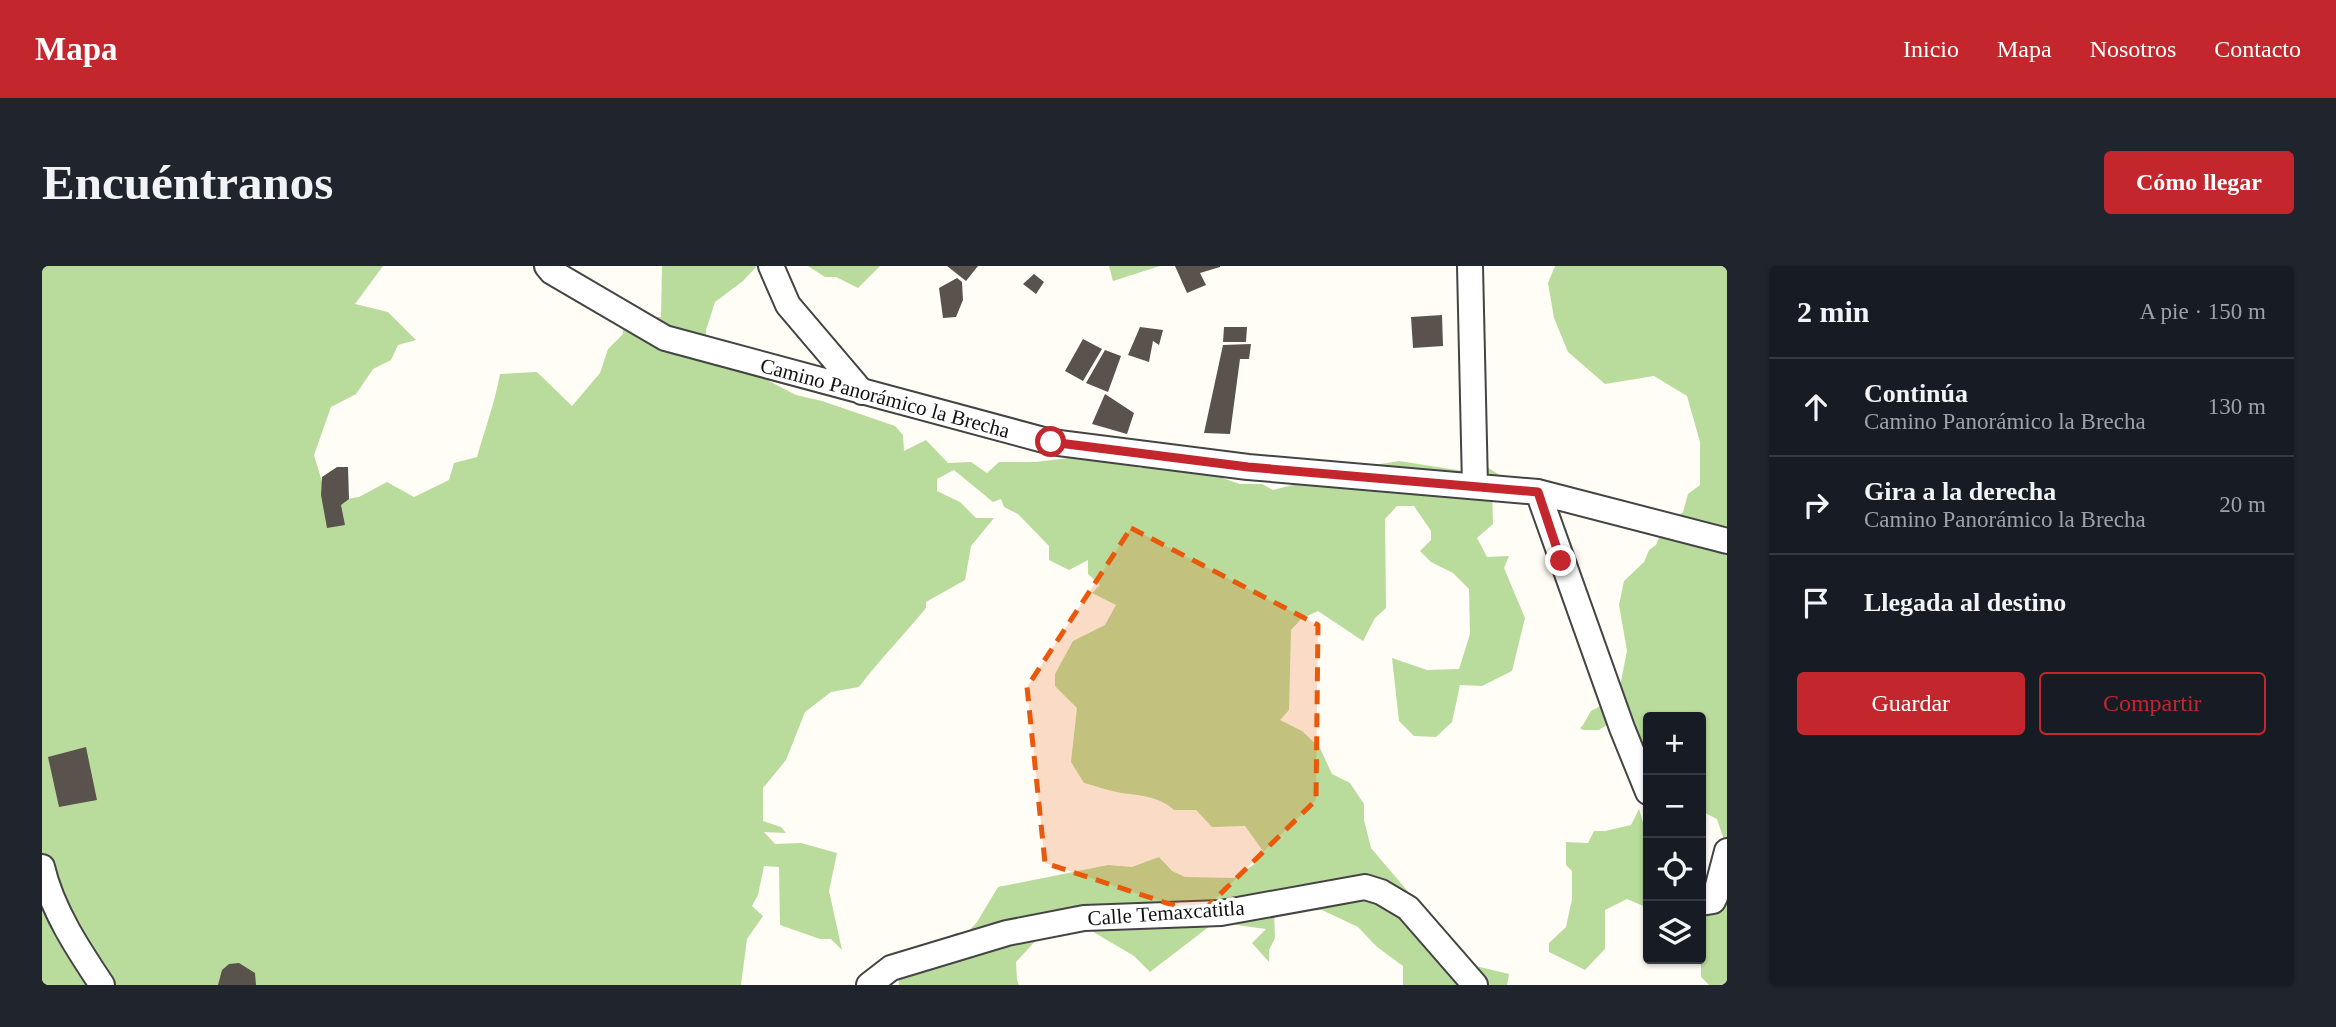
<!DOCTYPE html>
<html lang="es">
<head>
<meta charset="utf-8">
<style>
  :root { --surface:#171b24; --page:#20242c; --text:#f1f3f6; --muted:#9ea1a6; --line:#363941; --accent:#c4262e }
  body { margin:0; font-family:"Times New Roman",serif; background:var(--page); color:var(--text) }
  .controls { position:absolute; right:21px; bottom:21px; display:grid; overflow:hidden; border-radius:7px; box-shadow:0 2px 5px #0004 }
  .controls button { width:63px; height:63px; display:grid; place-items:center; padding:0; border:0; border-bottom:2px solid var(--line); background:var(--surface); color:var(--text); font:35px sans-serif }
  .stop { position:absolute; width:21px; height:21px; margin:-16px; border:5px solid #c4262e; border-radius:50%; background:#fff }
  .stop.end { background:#c4262e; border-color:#fff; box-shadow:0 2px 7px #0008 }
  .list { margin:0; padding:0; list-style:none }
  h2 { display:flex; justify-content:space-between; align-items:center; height:91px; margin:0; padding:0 28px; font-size:30px }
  h2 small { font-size:23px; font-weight:400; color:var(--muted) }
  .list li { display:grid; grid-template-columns:46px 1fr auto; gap:21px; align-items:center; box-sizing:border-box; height:98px; padding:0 28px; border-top:2px solid var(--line) }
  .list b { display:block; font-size:26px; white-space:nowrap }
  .list p { margin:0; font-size:23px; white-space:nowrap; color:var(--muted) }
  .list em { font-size:23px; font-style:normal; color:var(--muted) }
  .actions { display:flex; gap:14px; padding:21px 28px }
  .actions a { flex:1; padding:16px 0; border:2px solid var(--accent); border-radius:7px; text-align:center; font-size:24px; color:var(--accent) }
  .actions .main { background:var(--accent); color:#fff }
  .icon { flex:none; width:38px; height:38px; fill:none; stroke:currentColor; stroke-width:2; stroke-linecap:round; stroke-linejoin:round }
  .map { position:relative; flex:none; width:1685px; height:719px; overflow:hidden; border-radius:7px }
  header { display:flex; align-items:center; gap:42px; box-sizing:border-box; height:98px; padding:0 35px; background:var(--accent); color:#fff }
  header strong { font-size:33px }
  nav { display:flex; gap:38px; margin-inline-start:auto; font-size:24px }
  .intro { display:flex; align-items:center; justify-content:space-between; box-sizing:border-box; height:168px; padding:0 42px }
  h1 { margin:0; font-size:49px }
  .button { padding:18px 32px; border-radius:7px; background:var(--accent); color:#fff; font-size:24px; font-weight:700 }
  main { display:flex; gap:42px; padding:0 42px }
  aside { flex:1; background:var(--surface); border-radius:7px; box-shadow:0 2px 5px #0004 }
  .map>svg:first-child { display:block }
  .forest { fill:#b9dc9c }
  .building { fill:#5a524d }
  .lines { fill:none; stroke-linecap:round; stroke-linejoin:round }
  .minor-casing { stroke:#444; stroke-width:28 }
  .minor { stroke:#fff; stroke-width:24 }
  .route { stroke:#c4262e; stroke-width:9 }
  .marked { fill:#e8590c; fill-opacity:0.2; stroke:#e8590c; stroke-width:5; stroke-dasharray:14 9; stroke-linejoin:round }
  .labels { text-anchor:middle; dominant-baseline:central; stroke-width:7; stroke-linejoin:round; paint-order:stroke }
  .street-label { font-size:21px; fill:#111; stroke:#fff }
</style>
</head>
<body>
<header>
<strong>Mapa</strong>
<nav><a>Inicio</a><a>Mapa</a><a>Nosotros</a><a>Contacto</a></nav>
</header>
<div class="intro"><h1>Encuéntranos</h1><a class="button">Cómo llegar</a></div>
<main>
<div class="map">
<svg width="1685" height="719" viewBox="0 0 1685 719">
  <rect width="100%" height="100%" fill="#fffdf5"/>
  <path class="forest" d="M0 0H341L313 38 346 46 374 74 356 79 349 94 331 103 314 128 289 141 272 189 286 236 317 231 345 216 372 231 407 214 412 197 435 191C443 163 453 136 458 108L495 106 530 140 558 107 566 83 581 68 580 57 597 51H619L620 0H715L701 15 673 36 664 64 665 90 689 102 723 113 754 129 780 135 853 160 861 169 862 185 884 174 906 197 929 196 945 207 957 196H993L1044 190 1080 196 1098 202H1150L1198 218H1220L1231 224 1321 201 1357 195 1434 207 1445 201 1467 215 1450 223 1451 258 1435 272 1445 291 1467 290 1462 302 1483 352 1470 405 1440 420 1418 419 1410 456 1394 471 1372 470 1357 455 1350 392 1385 404 1417 403 1428 368 1427 323 1411 307 1389 296 1378 285 1389 274V265L1372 240H1355L1343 253 1344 342 1333 352 1321 375 1276 345 1259 353 1249 364 1247 444 1238 454 1260 465 1278 482 1290 508 1308 517 1322 538V554L1329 582 1368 628 1384 661 1413 695 1467 708 1465 719H1361V700L1335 681 1316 661 1280 644 1232 646 1233 672 1227 684V696L1210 677 1224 663 1173 656 1108 706 1092 690 1053 667 1047 661 1011 656 974 696 975 714 977 719H857L856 697 914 667 924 668 935 656 956 621 1066 599 1090 601 1117 591 1130 605 1143 611 1192 612 1214 597 1221 585 1203 560 1170 561 1154 544H1132C1119 531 1097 529 1080 527 1067 525 1054 520 1042 517L1029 496 1035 442 1013 420V408L1031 375 1063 359 1074 339 1050 327 1058 319 1046 308V294L1027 304 1007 294V280L976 248 962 241 959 233 951 236 912 204 895 213V225L918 236 934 252H952L929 280 923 314 884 336V342C862 369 838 393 817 421L789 426 763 446 744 494 721 522V555L739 561 744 567 722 566 733 578 759 577 795 587 787 625 800 684 789 673H778L738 659 737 601 722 600 716 629 710 640 721 650 705 673 699 719H0Z
    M766 0H838L816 22 794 11H783Z
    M1067 0H1118L1071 15Z
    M1513 0H1685V573L1681 571 1675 553 1659 545V451H1606V500L1597 482 1591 453 1582 448 1557 464H1541L1538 462 1541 459 1549 445 1564 437 1577 425 1585 385 1577 339 1582 315 1602 296 1607 284 1614 279 1621 262 1641 246 1646 228 1658 219V176L1645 130 1612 110 1563 118 1526 86 1512 52 1506 17Z
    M1597 543 1602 560 1606 563V642L1585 633 1563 644V683L1543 704 1507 686V677L1524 661 1530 633V605L1524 599V576L1546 577 1552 565H1563L1589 559Z
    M1659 610 1675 627 1685 632V719H1667L1659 711V700L1655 693H1659Z"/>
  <path class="building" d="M905 0H936L924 15Z
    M1133 0H1178V1L1158 7 1164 19 1145 27Z
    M992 8 1002 16 994 28 981 18Z
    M915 12 920 16 921 34 914 51 901 52 897 22Z
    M1400 49 1401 80 1371 82 1369 51Z
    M1098 61 1121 64 1117 79 1111 75 1107 96 1086 89Z
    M1182 61H1205L1204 76H1181Z
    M1041 73 1060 83 1041 115 1023 105Z
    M1209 78 1207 93H1198L1188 168 1162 167 1181 79Z
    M1063 84 1079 90 1066 126 1044 117Z
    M1063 128 1092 147 1085 168 1050 158Z
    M295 201H306L307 233 299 239 303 259 285 262 279 229 280 211Z
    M44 481 55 534 17 541 6 491Z
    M197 697 213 707 214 719H176L180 704 187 698Z"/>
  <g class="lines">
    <g class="minor-casing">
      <path id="minor" d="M505 0 510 6 623 72 1009 176 1206 201 1496 226 1685 275
        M729 0 746 39 820 126
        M1428 0 1433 220
        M1496 226 1580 462 1606 526
        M0 601C10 644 36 683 60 719
        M1659 637 1671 635 1673 631 1685 585
        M827 719 849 702 965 667 1042 652 1179 647 1323 621 1339 626 1366 642 1433 719"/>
    </g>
    <use href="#minor" class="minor"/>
  </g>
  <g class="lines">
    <path class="route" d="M1009 176 1206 201 1496 226 1519 295"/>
  </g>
  <path class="marked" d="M1089 262 1276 359 1274 534 1158 648 1003 597 985 421Z"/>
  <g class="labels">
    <g class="street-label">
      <text transform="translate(843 132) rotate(15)">Camino Panorámico la Brecha</text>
      <text transform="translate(1124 647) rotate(-4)">Calle Temaxcatitla</text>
    </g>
  </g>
</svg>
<div class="controls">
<button>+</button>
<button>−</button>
<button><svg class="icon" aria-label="locate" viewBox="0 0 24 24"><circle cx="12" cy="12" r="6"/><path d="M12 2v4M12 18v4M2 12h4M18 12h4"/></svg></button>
<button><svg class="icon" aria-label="layers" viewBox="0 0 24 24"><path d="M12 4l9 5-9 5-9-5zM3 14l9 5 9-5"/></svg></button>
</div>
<div class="stop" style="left:1009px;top:176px"></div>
<div class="stop end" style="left:1519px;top:295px"></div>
</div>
<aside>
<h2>2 min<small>A pie · 150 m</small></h2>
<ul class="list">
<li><svg class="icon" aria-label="ahead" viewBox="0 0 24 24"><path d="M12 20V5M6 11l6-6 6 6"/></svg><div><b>Continúa</b><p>Camino Panorámico la Brecha</p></div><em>130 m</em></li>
<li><svg class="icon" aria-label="right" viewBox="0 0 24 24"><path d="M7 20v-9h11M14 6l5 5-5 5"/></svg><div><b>Gira a la derecha</b><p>Camino Panorámico la Brecha</p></div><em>20 m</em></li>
<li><svg class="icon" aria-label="arrive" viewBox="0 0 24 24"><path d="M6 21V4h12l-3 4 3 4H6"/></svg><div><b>Llegada al destino</b></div></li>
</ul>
<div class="actions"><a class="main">Guardar</a><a>Compartir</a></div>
</aside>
</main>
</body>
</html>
